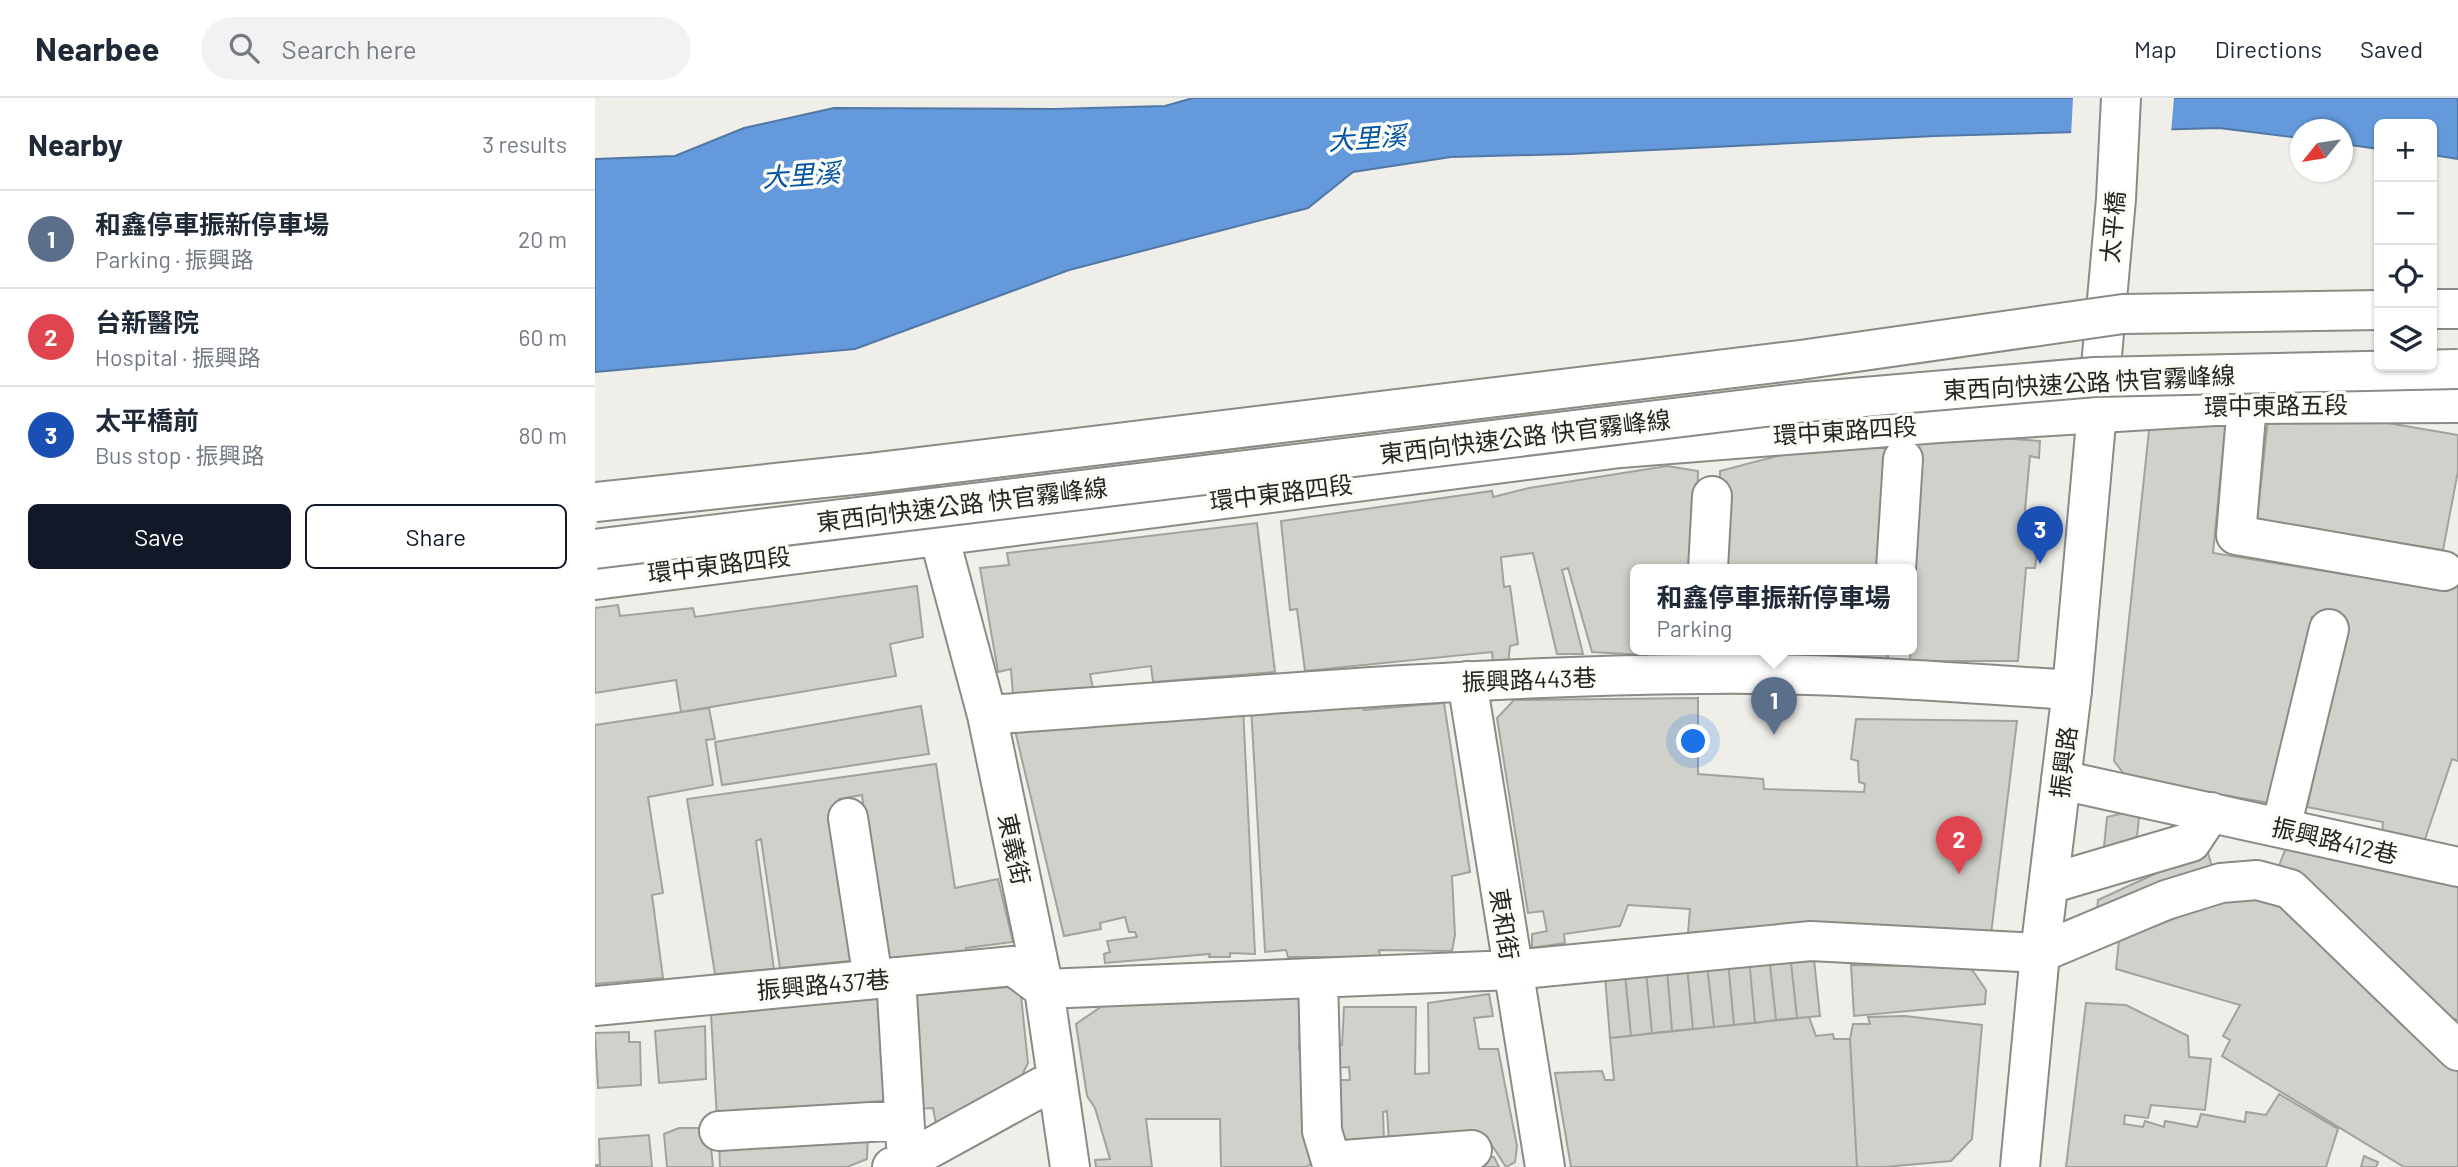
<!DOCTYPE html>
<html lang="en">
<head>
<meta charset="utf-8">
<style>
  :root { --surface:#fff; --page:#f2f2f3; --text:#1f2937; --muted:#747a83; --line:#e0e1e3; --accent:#111827 }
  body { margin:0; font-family:Barlow,"Noto Sans TC",sans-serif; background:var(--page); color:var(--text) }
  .controls { position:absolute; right:21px; top:21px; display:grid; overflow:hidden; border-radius:10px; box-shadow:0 2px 5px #0004 }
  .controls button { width:63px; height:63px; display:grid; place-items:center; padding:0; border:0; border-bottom:2px solid var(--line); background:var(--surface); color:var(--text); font:35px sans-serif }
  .compass { position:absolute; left:1695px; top:21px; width:63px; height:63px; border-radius:50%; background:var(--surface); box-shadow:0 2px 5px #0004; rotate:240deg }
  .you { position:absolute; left:1099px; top:644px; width:24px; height:24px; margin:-18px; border:5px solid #fff; border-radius:50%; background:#1a73e8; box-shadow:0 0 0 10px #1a73e833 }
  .badge { display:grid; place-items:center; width:46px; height:46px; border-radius:50%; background:var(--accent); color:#fff; font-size:23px; font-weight:700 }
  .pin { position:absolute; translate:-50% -58px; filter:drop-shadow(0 2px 4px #0008) }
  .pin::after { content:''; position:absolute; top:37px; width:24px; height:21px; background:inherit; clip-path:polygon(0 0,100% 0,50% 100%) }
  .popup { position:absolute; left:1035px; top:466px; width:287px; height:91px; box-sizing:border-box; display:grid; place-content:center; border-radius:10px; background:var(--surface); filter:drop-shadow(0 2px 5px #0005); font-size:23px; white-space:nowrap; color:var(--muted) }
  .popup b { font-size:26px; color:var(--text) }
  .popup::after { content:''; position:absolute; left:50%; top:100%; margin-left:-14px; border:14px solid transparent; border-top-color:var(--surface) }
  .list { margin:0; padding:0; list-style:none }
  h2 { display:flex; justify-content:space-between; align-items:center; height:91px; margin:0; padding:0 28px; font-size:30px }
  h2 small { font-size:23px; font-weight:400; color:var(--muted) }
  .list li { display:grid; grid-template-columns:46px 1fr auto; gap:21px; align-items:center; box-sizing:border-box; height:98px; padding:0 28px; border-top:2px solid var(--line) }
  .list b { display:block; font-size:26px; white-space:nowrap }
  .list p { margin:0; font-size:23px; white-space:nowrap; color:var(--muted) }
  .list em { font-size:23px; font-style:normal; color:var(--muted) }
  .actions { display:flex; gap:14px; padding:21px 28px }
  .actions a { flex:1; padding:16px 0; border:2px solid var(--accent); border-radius:10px; text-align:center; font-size:24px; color:var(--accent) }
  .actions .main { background:var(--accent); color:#fff }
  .icon { flex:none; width:38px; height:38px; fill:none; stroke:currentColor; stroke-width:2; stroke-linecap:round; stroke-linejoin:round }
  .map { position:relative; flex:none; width:1863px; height:1069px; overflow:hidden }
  header { display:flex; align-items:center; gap:42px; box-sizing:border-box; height:98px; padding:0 35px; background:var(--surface); border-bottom:2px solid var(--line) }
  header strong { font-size:33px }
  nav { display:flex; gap:38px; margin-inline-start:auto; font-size:24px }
  .search { width:490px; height:63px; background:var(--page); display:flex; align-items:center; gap:18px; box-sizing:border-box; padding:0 24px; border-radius:38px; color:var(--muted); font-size:26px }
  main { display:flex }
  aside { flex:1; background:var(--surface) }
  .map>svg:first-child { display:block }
  .water { fill:#649adb; stroke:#5177a4; stroke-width:2 }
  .pier { fill:#efeee9 }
  .building { fill:#d1d1cb; stroke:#a2a29d; stroke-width:2 }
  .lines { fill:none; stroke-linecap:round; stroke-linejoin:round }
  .minor-casing { stroke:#8b8a85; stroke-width:42 }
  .major-casing { stroke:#8b8a85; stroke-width:42 }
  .highway-casing { stroke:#8b8a85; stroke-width:42 }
  .minor { stroke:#fff; stroke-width:38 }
  .major { stroke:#fff; stroke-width:38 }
  .highway { stroke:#fff; stroke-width:38 }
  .highway-bridge-casing { stroke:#8b8a85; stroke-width:42; stroke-linecap:butt }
  .highway-bridge { stroke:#fff; stroke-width:38 }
  .labels { text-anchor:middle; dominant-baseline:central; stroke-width:7; stroke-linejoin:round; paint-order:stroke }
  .street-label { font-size:24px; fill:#252523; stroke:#fcfcf6 }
  .water-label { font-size:26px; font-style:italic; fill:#0054a1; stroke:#fcfcf6 }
</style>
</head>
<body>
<header>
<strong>Nearbee</strong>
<div class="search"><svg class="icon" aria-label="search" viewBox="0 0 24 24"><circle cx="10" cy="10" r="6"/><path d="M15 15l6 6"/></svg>Search here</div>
<nav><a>Map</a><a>Directions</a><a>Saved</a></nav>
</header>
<main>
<aside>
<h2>Nearby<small>3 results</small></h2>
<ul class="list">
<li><span class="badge" style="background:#5c6f8a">1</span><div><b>和鑫停車振新停車場</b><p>Parking · 振興路</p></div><em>20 m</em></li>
<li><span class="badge" style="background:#e0444e">2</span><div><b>台新醫院</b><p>Hospital · 振興路</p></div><em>60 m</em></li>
<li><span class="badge" style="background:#1a4fb4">3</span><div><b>太平橋前</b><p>Bus stop · 振興路</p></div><em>80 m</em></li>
</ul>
<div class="actions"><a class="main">Save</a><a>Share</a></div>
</aside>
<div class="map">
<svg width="1863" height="1069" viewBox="0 0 1863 1069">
  <rect width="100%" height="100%" fill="#efeee9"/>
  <path class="water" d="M598 0H1863V61L1837 57V26H1784V51L1748 46V32H1706L1705 40 1624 30 1340 38 975 56 856 59 758 74 713 110 474 172 260 251 0 274V61L80 58 149 30 239 10 459 11 570 8Z"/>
  <path class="pier" d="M1478 0H1579L1576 35 1476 38Z"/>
  <path class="building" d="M1631 321 1618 455 1852 493 1863 468V663L1857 661 1828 747 1787 736 1788 724 1712 709 1752 525 1717 519 1675 705 1533 681 1519 663 1555 323Z
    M1673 321 1781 323 1863 337V373L1848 452 1662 422Z
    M1356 337 1445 343 1444 360 1435 358 1429 423 1446 426 1440 470H1431L1423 563H1315L1321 339Z
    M1298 340 1295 471H1125V373L1213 350Z
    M1072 368 1103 373 1101 471H1041V551H1100V560L997 554 973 470 967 472 988 556H962L938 455 906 459 909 489 915 488 923 546 915 548 913 566H898L897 554 710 573 702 511 695 512 686 423 897 393 898 399 934 390Z
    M662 425 680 574 558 584 556 568 495 576 498 590 418 598 416 571 403 574 385 470 414 467 412 455Z
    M322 488 328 539 295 546 301 578 86 614 81 582 0 595V510L23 507 25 518 98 510 100 519Z
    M1125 551H1293V562L1125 560Z
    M1103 600V676L1168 681 1169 691 1269 694 1270 686 1264 684 1263 663 1256 661 1261 621 1422 623 1396 836 1210 826 1093 835 1095 811 1033 807 1025 828 969 836 970 845 937 850V836L952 833 948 813 933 815 902 620 919 602Z
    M766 602 769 612 849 605 875 774 857 778 860 837 857 853 784 852 785 859H693L691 852 670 854 656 608Z
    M326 608 334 656 127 687 120 644Z
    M648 609 660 856 635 855V859H614L615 856 510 865 509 856 515 854 512 843 542 839 540 834H534L530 819 505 825 506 831 469 838 418 624Z
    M114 610 120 641 111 642 118 687 53 699 68 795 57 797 68 880 0 886V627Z
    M341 666 360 790 403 781 418 844 371 850V855L288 864 267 697 244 701 264 862 185 870 166 741 161 743 179 871 120 876 92 701Z
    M1533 714 1544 720 1542 738 1526 753 1509 749 1512 719Z
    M1692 747 1863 785V922L1851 919 1682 773Z
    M1612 752 1618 772 1501 824 1503 802Z
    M1655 800 1680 803 1863 967V1069H1809L1627 958 1635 942 1628 938 1645 907 1521 871 1524 842 1622 804Z
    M1218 852 1225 918 1202 920 1195 855Z
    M1195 855 1202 920 1181 922 1174 857Z
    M1174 857 1181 922 1160 925 1154 860Z
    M1154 860 1160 925 1139 927 1133 863Z
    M1133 863 1139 927 1119 929 1112 866Z
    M1112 866 1119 929 1098 931 1092 868Z
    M1256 867 1375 869 1391 892 1390 906 1259 918Z
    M1092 868 1098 931 1077 933 1072 871Z
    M1072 871 1077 933 1057 935 1051 873Z
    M1051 873 1057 935 1036 938 1030 876Z
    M1030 876 1036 938 1015 940 1010 879Z
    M425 888 433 965 421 989 342 1031 338 1010 320 1011 312 898Z
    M894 896 898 918 879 920 884 951H903L922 1048 920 1064 911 1069 891 1038 794 1044 792 1013 788 1014 789 1044 744 1048 732 982H755L754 969 733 970 732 947H747L749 909H821L820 976 834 975 833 905Z
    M296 899 305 1013 122 1021 116 916Z
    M706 899 704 951 713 952 718 1065 711 1069H626L625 1021H551L557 1069H501L500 1062 515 1061 500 1010 492 998 481 926 513 904Z
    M1491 905 1531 907 1593 938 1594 959 1616 961 1610 1012 1556 1007 1553 1020 1530 1017 1529 1026 1548 1029 1550 1023 1569 1029 1570 1023 1602 1029 1606 1016 1650 1024 1651 1014 1671 1017 1684 996 1743 1031 1731 1069H1471Z
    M1310 918 1387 927 1377 1041 1356 1063 1289 1069H1262L1255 941 1258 926H1275L1273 919Z
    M1214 919 1221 938 1238 936 1239 941H1255L1262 1069H976L960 975 1007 973 1010 982H1019L1015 940Z
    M110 928 111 981 64 985 60 933Z
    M34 934V944H45L46 987 3 990 0 935Z
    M84 1030H114L118 1069H72L69 1036Z
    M273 1036 272 1061 252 1069H125L124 1042Z
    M54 1037 57 1069H0V1067H5L4 1041Z
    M1769 1058 1783 1064 1781 1069H1766Z
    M899 1059 904 1069H790Z"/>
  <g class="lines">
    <g class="minor-casing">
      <path id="minor" d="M1652 306 1641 437 1849 473
        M344 438 392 617 449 891 475 1069
        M1113 471 1117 398
        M1301 471 1308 361
        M0 482 1025 350 1343 325 1652 306 1863 305
        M872 583 950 1069
        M392 617C629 600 867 578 1106 576 1229 574 1353 584 1477 592
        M1466 682 1863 769
        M253 720 278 881
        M1686 730 1734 531
        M1454 786 1596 744 1616 714
        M301 879 311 1047
        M723 880 727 1033 736 1063 877 1052
        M0 908 418 868 449 891 917 872 1216 843 1445 855 1571 802 1626 785 1662 782 1695 791 1863 953
        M124 1033 309 1022
        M297 1069 312 1063 461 981"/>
    </g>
    <g class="major-casing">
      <path id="major" d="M1425 1069 1445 855 1477 592 1521 101 1526 0"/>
    </g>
    <g class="highway-casing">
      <path id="highway" d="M1837 211H1863"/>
    </g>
    <use href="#minor" class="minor"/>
    <use href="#major" class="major"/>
    <use href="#highway" class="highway"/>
    <g class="highway-bridge-casing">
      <path id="highway-bridge" d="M0 404 276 375 1205 262 1528 216 1784 212
        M0 451 1211 304 1500 279 1863 271"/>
    </g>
    <use href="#highway-bridge" class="highway-bridge"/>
  </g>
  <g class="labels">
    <g class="street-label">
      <text transform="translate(1517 129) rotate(-85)">太平橋</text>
      <text transform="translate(1494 284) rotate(-3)">東西向快速公路 快官霧峰線</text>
      <text transform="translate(1681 307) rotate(-1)">環中東路五段</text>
      <text transform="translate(1250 332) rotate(-4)">環中東路四段</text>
      <text transform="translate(930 338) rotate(-7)">東西向快速公路 快官霧峰線</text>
      <text transform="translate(686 394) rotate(-7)">環中東路四段</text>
      <text transform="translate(367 406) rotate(-7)">東西向快速公路 快官霧峰線</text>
      <text transform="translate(124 466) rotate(-7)">環中東路四段</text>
      <text transform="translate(934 581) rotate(-2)">振興路443巷</text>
      <text transform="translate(1468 664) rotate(-83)">振興路</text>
      <text transform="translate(1740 742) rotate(13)">振興路412巷</text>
      <text transform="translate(420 751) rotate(78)">東義街</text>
      <text transform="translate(910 826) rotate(81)">東和街</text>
      <text transform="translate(228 886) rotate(-5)">振興路437巷</text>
    </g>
    <g class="water-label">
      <text transform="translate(772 39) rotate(-4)">大里溪</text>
      <text transform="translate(206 76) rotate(-4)">大里溪</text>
    </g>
  </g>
</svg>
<div class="controls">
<button>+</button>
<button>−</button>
<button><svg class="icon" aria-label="locate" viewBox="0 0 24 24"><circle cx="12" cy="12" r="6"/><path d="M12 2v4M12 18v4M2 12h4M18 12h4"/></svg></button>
<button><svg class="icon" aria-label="layers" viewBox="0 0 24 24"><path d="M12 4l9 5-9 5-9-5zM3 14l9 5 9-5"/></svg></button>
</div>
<svg class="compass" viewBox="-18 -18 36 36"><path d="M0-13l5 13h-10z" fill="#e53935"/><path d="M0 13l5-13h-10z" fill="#747a83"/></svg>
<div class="you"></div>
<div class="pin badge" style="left:1179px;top:637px;background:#5c6f8a">1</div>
<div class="popup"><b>和鑫停車振新停車場</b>Parking</div>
<div class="pin badge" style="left:1364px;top:776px;background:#e0444e">2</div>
<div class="pin badge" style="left:1445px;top:466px;background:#1a4fb4">3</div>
</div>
</main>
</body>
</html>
